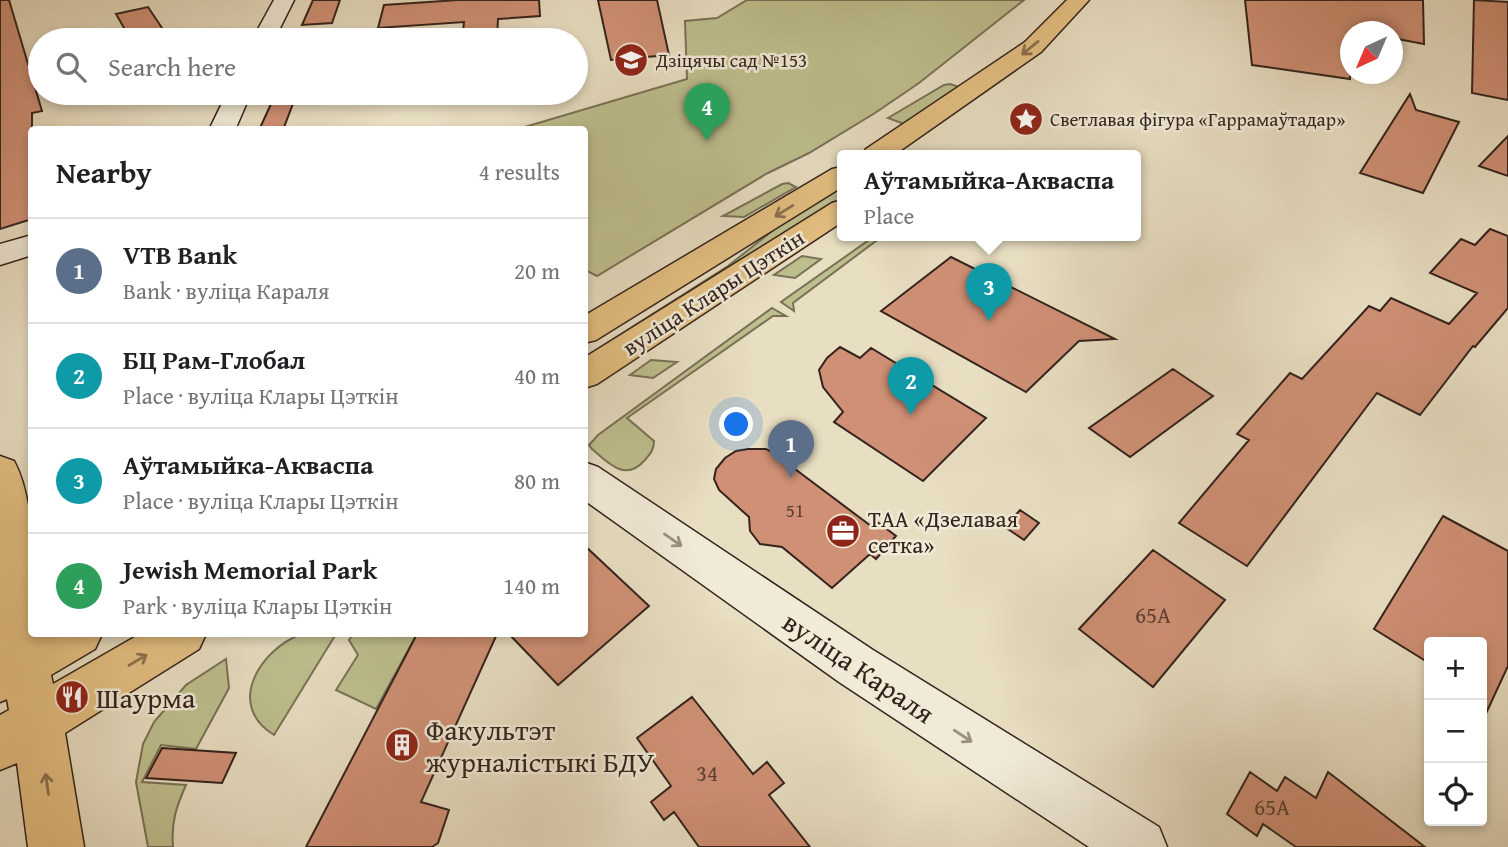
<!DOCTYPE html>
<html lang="en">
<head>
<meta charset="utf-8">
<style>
  :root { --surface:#fff; --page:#f2f2f2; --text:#202124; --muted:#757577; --line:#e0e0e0; --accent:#111827 }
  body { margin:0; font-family:"Gentium Book Plus",serif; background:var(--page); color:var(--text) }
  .controls { position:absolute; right:21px; bottom:21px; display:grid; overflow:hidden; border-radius:7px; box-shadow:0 4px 10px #0003 }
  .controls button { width:63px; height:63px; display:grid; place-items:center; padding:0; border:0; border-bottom:2px solid var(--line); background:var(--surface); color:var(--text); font:35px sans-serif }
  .compass { position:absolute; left:1340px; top:21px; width:63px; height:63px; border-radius:50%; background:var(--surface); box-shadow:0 4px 10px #0003; rotate:224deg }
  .you { position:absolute; left:737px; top:425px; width:24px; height:24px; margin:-18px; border:5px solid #fff; border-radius:50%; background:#1a73e8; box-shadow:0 0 0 10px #1a73e833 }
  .badge { display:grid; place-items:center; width:46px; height:46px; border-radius:50%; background:var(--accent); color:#fff; font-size:23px; font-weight:700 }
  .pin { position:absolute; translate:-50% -58px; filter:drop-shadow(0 2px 4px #0008) }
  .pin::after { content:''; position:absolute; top:37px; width:24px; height:21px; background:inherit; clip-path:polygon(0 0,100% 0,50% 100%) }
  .popup { position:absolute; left:837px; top:150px; width:304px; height:91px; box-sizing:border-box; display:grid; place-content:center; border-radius:7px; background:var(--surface); filter:drop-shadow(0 2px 5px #0005); font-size:23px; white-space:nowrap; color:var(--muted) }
  .popup b { font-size:26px; color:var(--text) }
  .popup::after { content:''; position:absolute; left:50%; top:100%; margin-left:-14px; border:14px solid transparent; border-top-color:var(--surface) }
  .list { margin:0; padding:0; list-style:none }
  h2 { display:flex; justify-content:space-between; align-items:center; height:91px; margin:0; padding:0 28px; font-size:30px }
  h2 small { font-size:23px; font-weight:400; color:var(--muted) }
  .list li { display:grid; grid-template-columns:46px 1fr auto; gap:21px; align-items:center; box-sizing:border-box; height:105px; padding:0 28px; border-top:2px solid var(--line) }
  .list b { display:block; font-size:26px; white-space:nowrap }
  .list p { margin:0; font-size:23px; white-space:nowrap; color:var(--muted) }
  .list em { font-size:23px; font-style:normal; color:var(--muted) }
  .icon { flex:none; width:38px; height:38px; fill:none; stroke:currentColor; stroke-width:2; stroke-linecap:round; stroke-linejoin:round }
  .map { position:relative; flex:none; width:1508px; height:847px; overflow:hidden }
  .search { position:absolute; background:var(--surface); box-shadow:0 4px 10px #0003; left:28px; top:28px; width:560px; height:77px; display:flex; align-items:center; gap:18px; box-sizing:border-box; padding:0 24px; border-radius:38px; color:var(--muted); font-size:26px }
  .panel { position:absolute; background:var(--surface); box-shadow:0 4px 10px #0003; left:28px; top:126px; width:560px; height:511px; border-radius:7px }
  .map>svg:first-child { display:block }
  .green { fill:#bebf8e; stroke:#797156; stroke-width:2 }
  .building { fill:#cf9075; stroke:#34231d; stroke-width:2 }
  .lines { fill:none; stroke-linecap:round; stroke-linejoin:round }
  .secondary-casing { stroke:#34231d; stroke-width:3 }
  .primary-casing { stroke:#34231d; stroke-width:3 }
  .secondary { fill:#f0ead7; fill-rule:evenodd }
  .primary { fill:#e4bf81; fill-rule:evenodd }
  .oneway { stroke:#8c714f }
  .oneway2 { stroke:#9b9083 }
  .labels { text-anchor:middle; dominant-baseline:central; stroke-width:5; stroke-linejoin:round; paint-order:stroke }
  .far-poi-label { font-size:19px; fill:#34231d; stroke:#f0ead7; text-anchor:start }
  .number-label { font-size:19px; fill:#5b3e33 }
  .street-label { font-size:23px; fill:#34231d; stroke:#f0ead7 }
  .poi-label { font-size:23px; fill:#34231d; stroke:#f0ead7; text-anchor:start }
  .near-number-label { font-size:23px; fill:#5b3e33 }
  .near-street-label { font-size:28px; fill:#34231d; stroke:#f0ead7 }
  .near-poi-label { font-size:28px; fill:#34231d; stroke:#f0ead7; text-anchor:start }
</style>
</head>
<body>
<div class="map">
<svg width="1508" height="847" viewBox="0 0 1508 847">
  <rect width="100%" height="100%" fill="#e8dec2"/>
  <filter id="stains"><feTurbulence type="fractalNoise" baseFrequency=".00286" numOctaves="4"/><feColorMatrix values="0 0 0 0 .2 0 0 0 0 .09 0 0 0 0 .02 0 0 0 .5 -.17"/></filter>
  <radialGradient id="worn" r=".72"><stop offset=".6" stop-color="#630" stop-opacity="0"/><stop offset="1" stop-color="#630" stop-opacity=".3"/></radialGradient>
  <path class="green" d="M747 0H1024L919 83 875 113 809 153 766 174 597 276 585 270 584 130 518 129 687 79 685 21 717 18Z
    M950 84 959 87 904 124 888 118 944 85Z
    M788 183 796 187 744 217 723 216 782 184Z
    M842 187V198L585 363V357L728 266 786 220Z
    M876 235H884L793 303 794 311 781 302Z
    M802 256 821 259 795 278 774 275Z
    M772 308 786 316H773L627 418 654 441C654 450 650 454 644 461 625 482 608 463 592 449L589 445 598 435Z
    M651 360 677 362 653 378 630 375Z
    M301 634H336L274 735C225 705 260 650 301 634Z
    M353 634H417L376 709 336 690 358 655 349 640Z
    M226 659 229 688 196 749 161 745 142 782 186 785C176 807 171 823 173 847H148L136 782 143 744 154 722 186 685Z"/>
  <path class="building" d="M0 0H9L42 111 32 113V219L0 229Z
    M313 0H340L332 23 302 25Z
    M458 0H539L540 16 498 19 497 40H462L464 22 378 28 384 5Z
    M598 0H657L669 55 611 60Z
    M1245 0H1423L1424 44 1392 38V32H1350V79L1252 65Z
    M1474 0 1508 2V100L1472 93Z
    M148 7 170 40H131L116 14Z
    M276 93H297L283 130H259Z
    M1410 94 1416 110 1459 122 1423 193 1360 173Z
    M1508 136V176L1479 166Z
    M1490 229 1508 236V308L1475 347 1473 346 1420 415 1377 393 1247 566 1179 523 1249 440 1237 434 1290 373 1302 379 1369 306 1380 311 1391 298 1449 324 1477 293 1430 273 1461 239 1475 245Z
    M951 257 1115 339 1079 341 1026 392 881 311Z
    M840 347 860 358 871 348 986 418 923 481 834 422 843 412 823 387 819 370 827 358Z
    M1173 369 1213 396 1130 457 1089 428Z
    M748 449H766L775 454 871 526 876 521 896 536 876 559 870 554 832 588 782 547 760 544 750 531 749 517 719 490 714 479 716 469 725 458 736 451Z
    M1020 510 1039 523 1024 540 1005 527Z
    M1443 516 1508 551V666L1482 722V642H1429V663L1374 629Z
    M584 545 649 606 558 685 509 634H584Z
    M1153 550 1225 600 1153 687 1079 629Z
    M417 634H497L421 802 449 810 438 843 432 847H306Z
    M692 697 753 774 767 762 784 783 769 795 810 847H699L674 812 664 820 651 802 671 786 637 738Z
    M162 748 236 753 222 783 146 778Z
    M1250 772 1277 791 1285 777 1316 798 1328 772 1425 847H1296L1263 824 1257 836 1227 814Z"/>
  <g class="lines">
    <g class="secondary-casing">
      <path id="secondary" d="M274 0H294L274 40H252Z
        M227 93H251L235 130H209Z
        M32 235V255L0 265V244Z
        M584 462 598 467 873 650 1159 827 1167 847H1089L839 682 584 500Z"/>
    </g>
    <g class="primary-casing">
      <path id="primary" d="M1067 0H1089L1041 52 894 155H862L866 149 1025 42Z
        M842 167V187L596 340 584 343V316L832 169Z
        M842 200V222L597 384 584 388V358L832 203Z
        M0 456 14 461C38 505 32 584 32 634H102L95 649 51 675 53 684 140 634H206L199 649 65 733 84 847H28L17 763 0 770V715L9 710 7 699 0 702Z"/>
    </g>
    <use href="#secondary" class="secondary"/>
    <use href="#primary" class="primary"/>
  </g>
  <defs><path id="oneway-shaft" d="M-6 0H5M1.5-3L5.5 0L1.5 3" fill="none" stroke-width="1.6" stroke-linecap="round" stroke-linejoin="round" transform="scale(1.75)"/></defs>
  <g class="oneway">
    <use href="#oneway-shaft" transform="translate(1030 48) rotate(141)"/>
    <use href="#oneway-shaft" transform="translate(784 211) rotate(148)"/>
    <use href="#oneway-shaft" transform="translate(138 660) rotate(-31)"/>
    <use href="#oneway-shaft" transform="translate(47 784) rotate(-98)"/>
  </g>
  <g class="oneway2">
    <use href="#oneway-shaft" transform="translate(673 540) rotate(35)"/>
    <use href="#oneway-shaft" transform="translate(963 736) rotate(33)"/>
  </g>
  <defs>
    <g id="school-disc" transform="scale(1.75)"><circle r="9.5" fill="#8f2418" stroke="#f0ead7"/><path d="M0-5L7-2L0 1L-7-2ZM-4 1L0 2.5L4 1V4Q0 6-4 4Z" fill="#fff"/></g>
    <g id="sight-disc" transform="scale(1.75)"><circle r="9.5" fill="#8f2418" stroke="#f0ead7"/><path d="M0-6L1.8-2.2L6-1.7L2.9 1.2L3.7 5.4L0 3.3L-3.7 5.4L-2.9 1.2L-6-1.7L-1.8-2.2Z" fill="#fff"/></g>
    <g id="office-disc" transform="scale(1.75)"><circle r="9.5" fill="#8f2418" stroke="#f0ead7"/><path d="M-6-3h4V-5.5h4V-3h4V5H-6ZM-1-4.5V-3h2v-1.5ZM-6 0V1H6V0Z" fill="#fff"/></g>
    <g id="restaurant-disc" transform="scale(1.75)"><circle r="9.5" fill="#8f2418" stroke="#f0ead7"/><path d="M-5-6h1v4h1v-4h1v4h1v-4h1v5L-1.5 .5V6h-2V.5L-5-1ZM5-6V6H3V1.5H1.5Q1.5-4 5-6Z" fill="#fff"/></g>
    <g id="building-disc" transform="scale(1.75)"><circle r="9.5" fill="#8f2418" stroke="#f0ead7"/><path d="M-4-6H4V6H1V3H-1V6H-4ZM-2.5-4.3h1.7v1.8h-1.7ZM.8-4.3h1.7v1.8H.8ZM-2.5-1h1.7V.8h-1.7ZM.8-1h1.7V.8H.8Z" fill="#fff"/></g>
  </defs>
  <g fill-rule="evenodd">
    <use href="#school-disc" x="631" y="60"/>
    <use href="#sight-disc" x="1026" y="119"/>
    <use href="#office-disc" x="843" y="531"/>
    <use href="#restaurant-disc" x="72" y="697"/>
    <use href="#building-disc" x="402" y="745"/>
  </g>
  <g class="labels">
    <g class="far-poi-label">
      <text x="656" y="60">Дзіцячы сад №153</text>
      <text x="1050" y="119">Светлавая фігура «Гаррамаўтадар»</text>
    </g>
    <g class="number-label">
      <text x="795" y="510">51</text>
    </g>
    <g class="street-label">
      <text transform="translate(713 292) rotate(-33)">вуліца Клары Цэткін</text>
    </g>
    <g class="poi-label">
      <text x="868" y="518">ТАА «Дзелавая<tspan x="868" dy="26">сетка»</tspan></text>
    </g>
    <g class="near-number-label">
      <text x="1153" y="614">65А</text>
      <text x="707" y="772">34</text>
      <text x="1272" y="806">65А</text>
    </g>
    <g class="near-street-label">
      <text transform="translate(859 667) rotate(34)">вуліца Караля</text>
    </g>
    <g class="near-poi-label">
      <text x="96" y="697">Шаурма</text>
      <text x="426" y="729">Факультэт<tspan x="426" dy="32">журналістыкі БДУ</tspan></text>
    </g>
  </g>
  <rect width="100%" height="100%" filter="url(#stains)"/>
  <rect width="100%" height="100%" fill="url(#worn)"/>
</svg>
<div class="controls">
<button>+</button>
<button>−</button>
<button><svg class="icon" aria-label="locate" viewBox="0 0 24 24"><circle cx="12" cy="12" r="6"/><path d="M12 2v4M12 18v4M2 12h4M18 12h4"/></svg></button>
</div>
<svg class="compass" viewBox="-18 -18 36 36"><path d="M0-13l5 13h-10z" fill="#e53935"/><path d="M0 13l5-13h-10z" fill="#757577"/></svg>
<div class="you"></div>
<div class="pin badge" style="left:791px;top:478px;background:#5c6f8a">1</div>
<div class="pin badge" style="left:911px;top:415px;background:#0f9aa8">2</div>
<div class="pin badge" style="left:989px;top:321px;background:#0f9aa8">3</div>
<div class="popup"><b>Аўтамыйка-Акваспа</b>Place</div>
<div class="pin badge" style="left:707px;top:141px;background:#2e9e5b">4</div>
<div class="search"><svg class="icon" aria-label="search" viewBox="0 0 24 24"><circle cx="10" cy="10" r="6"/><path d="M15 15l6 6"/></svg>Search here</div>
<section class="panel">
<h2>Nearby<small>4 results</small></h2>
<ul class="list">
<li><span class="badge" style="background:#5c6f8a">1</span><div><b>VTB Bank</b><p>Bank · вуліца Караля</p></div><em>20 m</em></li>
<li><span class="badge" style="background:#0f9aa8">2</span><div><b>БЦ Рам-Глобал</b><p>Place · вуліца Клары Цэткін</p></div><em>40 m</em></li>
<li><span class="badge" style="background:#0f9aa8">3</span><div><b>Аўтамыйка-Акваспа</b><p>Place · вуліца Клары Цэткін</p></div><em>80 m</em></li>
<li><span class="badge" style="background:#2e9e5b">4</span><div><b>Jewish Memorial Park</b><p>Park · вуліца Клары Цэткін</p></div><em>140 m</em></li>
</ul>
</section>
</div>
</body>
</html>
